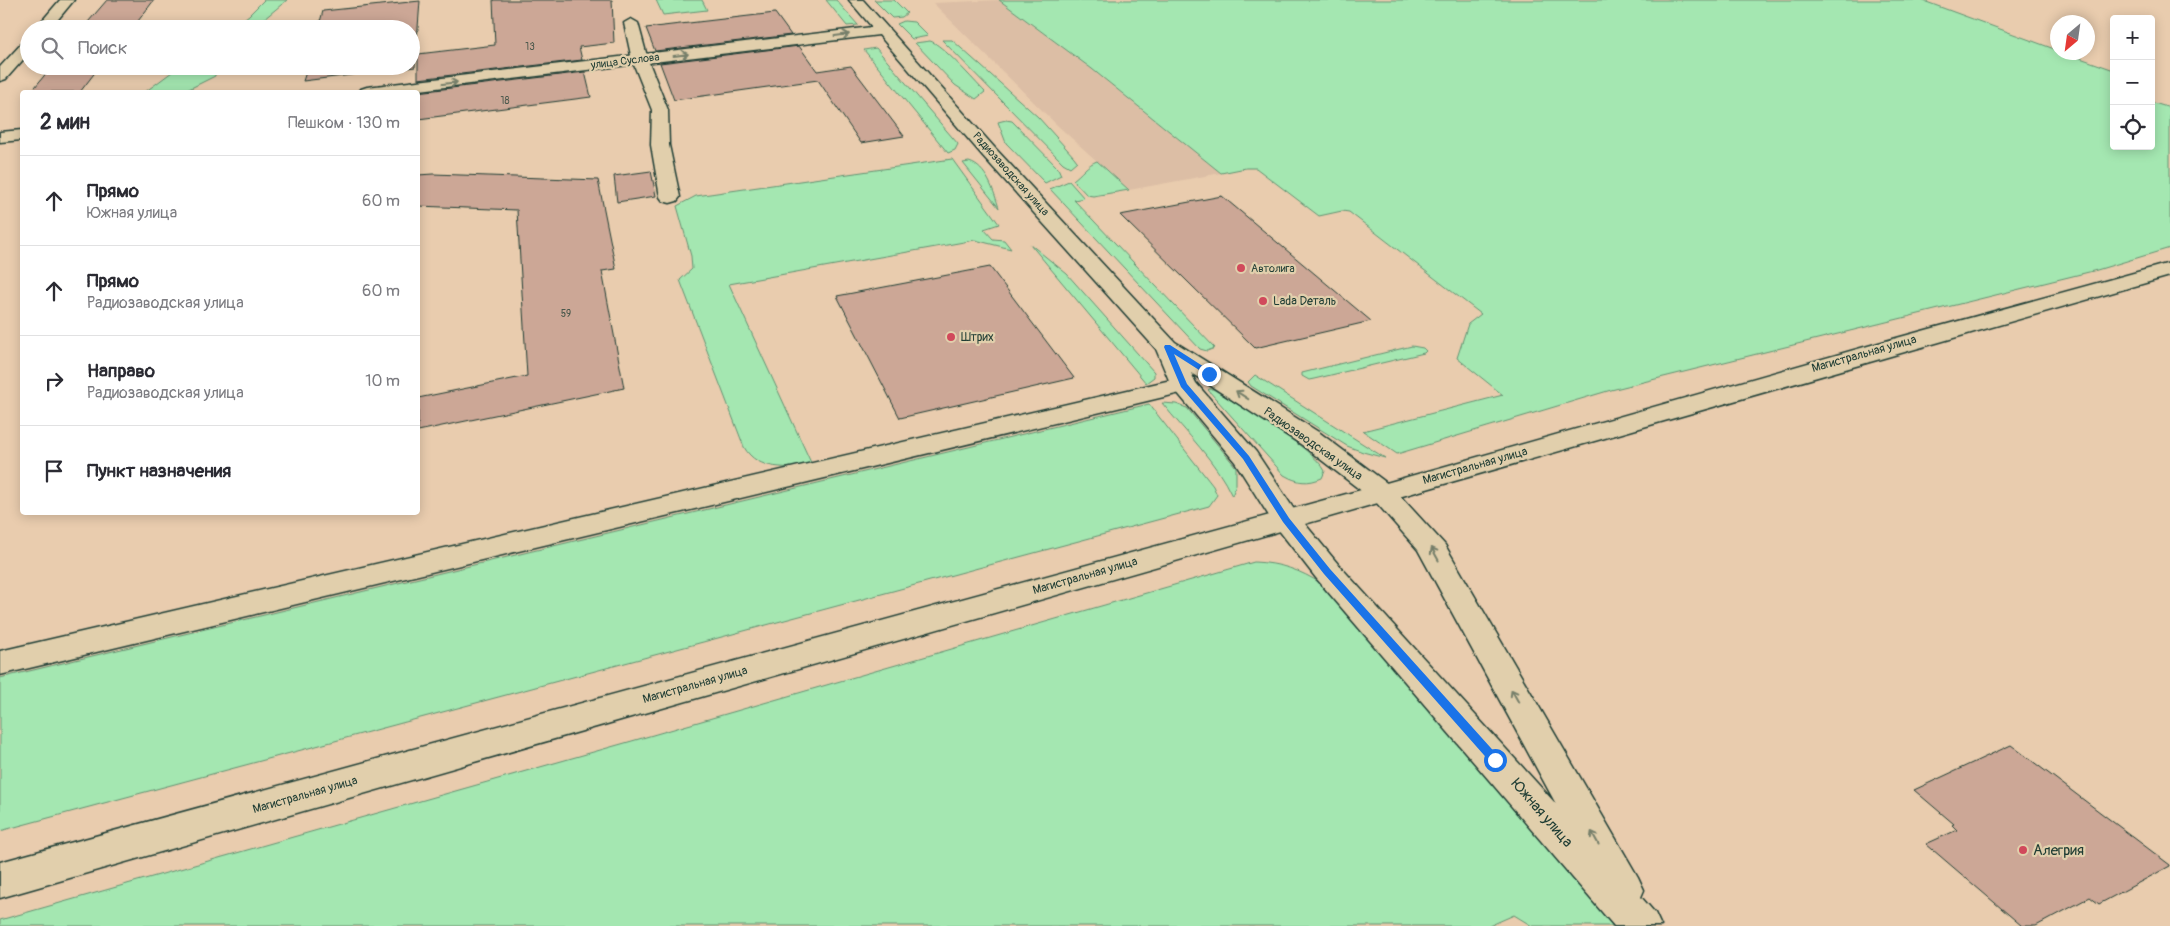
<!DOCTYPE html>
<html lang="ru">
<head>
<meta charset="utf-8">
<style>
  :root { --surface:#fff; --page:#f2f2f3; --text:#2b2b33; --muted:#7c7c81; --line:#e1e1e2 }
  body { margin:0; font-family:Pangolin,sans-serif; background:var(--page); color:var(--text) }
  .controls { position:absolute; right:15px; top:15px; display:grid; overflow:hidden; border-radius:5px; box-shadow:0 2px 12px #0003 }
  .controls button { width:45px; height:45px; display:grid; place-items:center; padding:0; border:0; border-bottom:1px solid var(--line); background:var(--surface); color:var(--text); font:25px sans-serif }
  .compass { position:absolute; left:2050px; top:15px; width:45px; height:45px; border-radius:50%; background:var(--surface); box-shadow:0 2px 12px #0003; rotate:209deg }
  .stop { position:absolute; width:15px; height:15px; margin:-11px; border:4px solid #1a73e8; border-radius:50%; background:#fff }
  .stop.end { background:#1a73e8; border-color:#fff; box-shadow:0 1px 5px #0008 }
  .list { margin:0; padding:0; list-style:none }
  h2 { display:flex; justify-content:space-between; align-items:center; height:65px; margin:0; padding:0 20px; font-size:21px }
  h2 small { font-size:16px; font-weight:400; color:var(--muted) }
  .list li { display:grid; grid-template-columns:32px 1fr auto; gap:15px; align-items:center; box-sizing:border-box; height:90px; padding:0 20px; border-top:1px solid var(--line) }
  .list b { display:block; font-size:19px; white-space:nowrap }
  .list p { margin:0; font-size:16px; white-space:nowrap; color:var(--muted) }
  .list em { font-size:16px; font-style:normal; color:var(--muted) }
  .icon { flex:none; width:28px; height:28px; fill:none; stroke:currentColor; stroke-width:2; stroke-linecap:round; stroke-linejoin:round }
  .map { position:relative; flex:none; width:2170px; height:926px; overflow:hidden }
  .search { position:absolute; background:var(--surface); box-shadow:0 2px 12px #0003; left:20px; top:20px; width:400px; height:55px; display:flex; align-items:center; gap:12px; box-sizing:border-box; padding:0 18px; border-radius:28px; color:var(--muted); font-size:19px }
  .panel { position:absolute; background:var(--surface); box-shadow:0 2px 12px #0003; left:20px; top:90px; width:400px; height:425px; border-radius:5px }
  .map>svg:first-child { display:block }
  .built { fill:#dcbea5 }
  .green { fill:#a4e7b1; stroke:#629272 }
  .building { fill:#cca796; stroke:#1f3d34 }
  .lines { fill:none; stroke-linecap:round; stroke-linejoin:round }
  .street-casing { stroke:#1f3d34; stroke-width:3 }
  .secondary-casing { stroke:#1f3d34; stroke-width:3 }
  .highway-casing { stroke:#1f3d34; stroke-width:3 }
  .street { fill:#e1cfac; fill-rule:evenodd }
  .secondary { fill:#e1cfac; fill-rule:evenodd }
  .highway { fill:#e1cfac; fill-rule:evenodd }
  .oneway { stroke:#767f6a }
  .route { fill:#1a73e8 }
  .poi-dot { fill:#d1495b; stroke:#e1cfac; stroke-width:2 }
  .labels { text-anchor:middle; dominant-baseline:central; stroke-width:4.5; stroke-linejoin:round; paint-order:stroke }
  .number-label { font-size:10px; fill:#4a584c }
  .far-street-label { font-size:11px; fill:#1f3d34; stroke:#e1cfac }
  .far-poi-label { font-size:11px; fill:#1f3d34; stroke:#e1cfac; text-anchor:start }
  .poi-label { font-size:12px; fill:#1f3d34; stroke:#e1cfac; text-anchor:start }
  .street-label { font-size:12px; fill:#1f3d34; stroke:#e1cfac }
  .near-street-label { font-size:15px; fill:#1f3d34; stroke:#e1cfac }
  .near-poi-label { font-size:15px; fill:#1f3d34; stroke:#e1cfac; text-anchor:start }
</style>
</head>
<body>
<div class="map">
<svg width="2170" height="926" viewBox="0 0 2170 926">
  <rect width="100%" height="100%" fill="#e9ccae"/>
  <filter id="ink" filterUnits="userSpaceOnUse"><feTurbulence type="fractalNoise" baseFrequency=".02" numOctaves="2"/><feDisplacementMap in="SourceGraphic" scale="10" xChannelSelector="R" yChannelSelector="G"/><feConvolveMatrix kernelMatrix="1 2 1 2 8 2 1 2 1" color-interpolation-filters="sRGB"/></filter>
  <g filter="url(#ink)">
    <path class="built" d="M999 0 1092 69 1221 173 1129 190 1057 125 933 3Z"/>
    <path class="green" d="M264 0H287L252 29H231L249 15Z
      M656 0H702L707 10 663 15Z
      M826 0H836L858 25 847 26Z
      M874 0H894L907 13 902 17 892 18Z
      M999 0H1921L2057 50 2058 52 2066 53 2114 70V146H2151V102L2170 108V248L2097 270 1611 390 1397 454 1363 431 1503 395 1457 358 1468 324 1481 314 1349 212 1342 211 1319 216 1256 168H1246L1221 173 1092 69Z
      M904 21 914 22 928 36 912 39 897 24Z
      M942 40H952L1038 117 1074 157 1077 161 1070 167 1063 163Z
      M930 41C941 43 975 82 985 92L976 99 955 85 915 43Z
      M876 48 958 144 955 150 948 153 864 50Z
      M180 66H215V76L183 92H145Z
      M1006 120 1012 121 1058 168 1061 175 1045 183 1006 143 998 122Z
      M952 159 999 224 984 229 993 239 1004 240 1011 249 975 240 729 284 813 467C788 467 758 472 744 447L680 280 692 269 691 256 677 206 696 196Z
      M1097 161 1129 190 1093 196 1087 195 1073 180C1081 174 1088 164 1097 161Z
      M969 162C987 167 994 192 999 208L963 163Z
      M1069 181 1084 198 1074 200 1215 348 1207 351 1200 349 1050 189Z
      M1030 244 1067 274 1154 372V377L1146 383Z
      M1412 346 1423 348 1426 351 1424 353 1314 379 1309 380 1302 376V373L1306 372Z
      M1255 375 1385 458 1363 452 1347 446 1251 386 1248 382Z
      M1209 389H1213C1238 405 1314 448 1325 471L1322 478C1308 484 1298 483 1284 475L1208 390Z
      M1162 403 1176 404 1187 408 1236 467V485L1232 496C1216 461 1186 433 1162 403Z
      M1149 404 1213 486 1217 495 1209 506 0 831V678Z
      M1254 562C1280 563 1300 570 1322 584L1626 926H1532L1514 915 1489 926H0V920L625 743Z"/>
    <path class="building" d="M107 0H154L132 29H82Z
      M493 0H612L614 43 579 47 582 60 418 79V54L495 45Z
      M420 1 415 67 303 81 308 66H411V29H318L323 11Z
      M775 13 791 35 655 51 646 28Z
      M799 46 817 71 851 66 904 136 861 143 818 80 674 100 660 63Z
      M52 66H100L80 92H31Z
      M585 72 591 97 418 119V92Z
      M651 171 656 196 617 202 614 176Z
      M433 174 598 180 616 269 602 271 624 388 418 431V398L527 376 517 210 418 206V175Z
      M1222 196 1371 321 1255 348 1120 215Z
      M990 267 1074 378 900 418 837 296Z
      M2011 745 2170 865V866L2099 904 2090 897 2036 926H2022L1926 844 1957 830 1952 825 1954 824 1914 790Z"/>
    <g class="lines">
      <g class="street-casing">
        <path id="street" d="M60 0H74L50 29H35Z
          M631 19 638 23 648 60 668 110 669 145 680 197 677 201 670 203 663 201 660 197 651 145 652 110 632 60 624 23Z
          M29 40V53L6 79 0 81V67L24 41Z
          M1184 377 1193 380 1197 385 1193 390 0 675V651Z
          M1382 484 1392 487 1445 545 1638 877 1644 890 1641 897 1655 913 1661 926H1614L1316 578 1271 520 1276 513 1286 511 1296 513 1338 564 1556 804 1418 550 1368 493 1372 487Z"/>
      </g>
      <g class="secondary-casing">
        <path id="secondary" d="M849 0H863L994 147 1175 342 1320 433 1392 487 1396 493 1392 499 1382 502 1372 499 1302 445 1191 373 1196 383 1256 452 1301 520 1296 527 1286 529 1276 527 1235 462 1171 385 1156 349 982 155 879 35 403 92H359L361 89 367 87 872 27Z
          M22 130V140L0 142V132Z"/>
      </g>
      <g class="highway-casing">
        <path id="highway" d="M2170 263V276L0 898V862L1372 487 1882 342Z"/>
      </g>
      <use href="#street" class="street"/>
      <use href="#secondary" class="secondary"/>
      <use href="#highway" class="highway"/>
    </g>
    <defs><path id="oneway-shaft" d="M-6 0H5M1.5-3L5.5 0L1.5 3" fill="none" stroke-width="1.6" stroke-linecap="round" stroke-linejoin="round" transform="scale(1.25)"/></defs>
    <g class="oneway">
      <use href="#oneway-shaft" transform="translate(842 35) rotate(-7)"/>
      <use href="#oneway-shaft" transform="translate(681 55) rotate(-7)"/>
      <use href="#oneway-shaft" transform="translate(450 83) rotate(-7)"/>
      <use href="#oneway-shaft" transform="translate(1242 395) rotate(-147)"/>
      <use href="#oneway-shaft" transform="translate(1435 554) rotate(-119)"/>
      <use href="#oneway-shaft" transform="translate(1515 696) rotate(-119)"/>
      <use href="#oneway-shaft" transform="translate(1595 838) rotate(-119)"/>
    </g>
  </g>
  <path class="route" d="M1165 345H1170L1212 372V375H1207L1174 354 1187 384 1249 456 1289 518 1330 569 1499 757 1500 760 1499 763H1491L1324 574 1283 522 1243 459 1181 387 1164 347Z"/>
  <g class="poi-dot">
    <circle cx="1241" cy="268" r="5"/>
    <circle cx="1263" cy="301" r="5"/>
    <circle cx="951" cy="337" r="5"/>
    <circle cx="2023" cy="850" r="5"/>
  </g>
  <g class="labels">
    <g class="number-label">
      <text x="530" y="47">13</text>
      <text x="505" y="101">18</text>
      <text x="566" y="314">59</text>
    </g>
    <g class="far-street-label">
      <text transform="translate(625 61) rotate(-7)">улица Суслова</text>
      <text transform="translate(1011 174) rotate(48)">Радиозаводская улица</text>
    </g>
    <g class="far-poi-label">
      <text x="1251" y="268">Автолига</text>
    </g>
    <g class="poi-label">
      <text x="1273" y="301">Lada Dеталь</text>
      <text x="961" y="337">Штрих</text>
    </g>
    <g class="street-label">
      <text transform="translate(1864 354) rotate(-16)">Магистральная улица</text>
      <text transform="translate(1313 444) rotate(35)">Радиозаводская улица</text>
      <text transform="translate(1475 466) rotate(-16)">Магистральная улица</text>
      <text transform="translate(1085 576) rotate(-16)">Магистральная улица</text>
      <text transform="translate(695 685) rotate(-16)">Магистральная улица</text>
      <text transform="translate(305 795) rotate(-16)">Магистральная улица</text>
    </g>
    <g class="near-street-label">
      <text transform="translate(1542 813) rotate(49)">Южная улица</text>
    </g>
    <g class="near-poi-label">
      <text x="2033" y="850">Алегрия</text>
    </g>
  </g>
</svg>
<div class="controls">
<button>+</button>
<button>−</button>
<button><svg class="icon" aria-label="locate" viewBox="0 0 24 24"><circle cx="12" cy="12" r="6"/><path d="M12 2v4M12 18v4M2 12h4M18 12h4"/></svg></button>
</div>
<svg class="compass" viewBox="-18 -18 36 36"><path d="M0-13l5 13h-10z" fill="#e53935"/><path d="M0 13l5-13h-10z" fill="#7c7c81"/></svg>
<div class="stop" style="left:1495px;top:760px"></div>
<div class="stop end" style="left:1209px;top:374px"></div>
<div class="search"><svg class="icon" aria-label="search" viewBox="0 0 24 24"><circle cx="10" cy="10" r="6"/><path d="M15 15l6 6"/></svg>Поиск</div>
<section class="panel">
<h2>2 мин<small>Пешком · 130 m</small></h2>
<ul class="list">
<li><svg class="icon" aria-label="ahead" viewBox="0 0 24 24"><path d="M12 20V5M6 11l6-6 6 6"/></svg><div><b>Прямо</b><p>Южная улица</p></div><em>60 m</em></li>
<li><svg class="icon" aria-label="ahead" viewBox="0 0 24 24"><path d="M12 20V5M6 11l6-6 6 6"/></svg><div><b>Прямо</b><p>Радиозаводская улица</p></div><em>60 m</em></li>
<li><svg class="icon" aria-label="right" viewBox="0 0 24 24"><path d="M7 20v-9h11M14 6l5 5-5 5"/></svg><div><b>Направо</b><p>Радиозаводская улица</p></div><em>10 m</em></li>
<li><svg class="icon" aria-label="arrive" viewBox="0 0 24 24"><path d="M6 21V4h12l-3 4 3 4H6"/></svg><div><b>Пункт назначения</b></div></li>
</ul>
</section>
</div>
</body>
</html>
